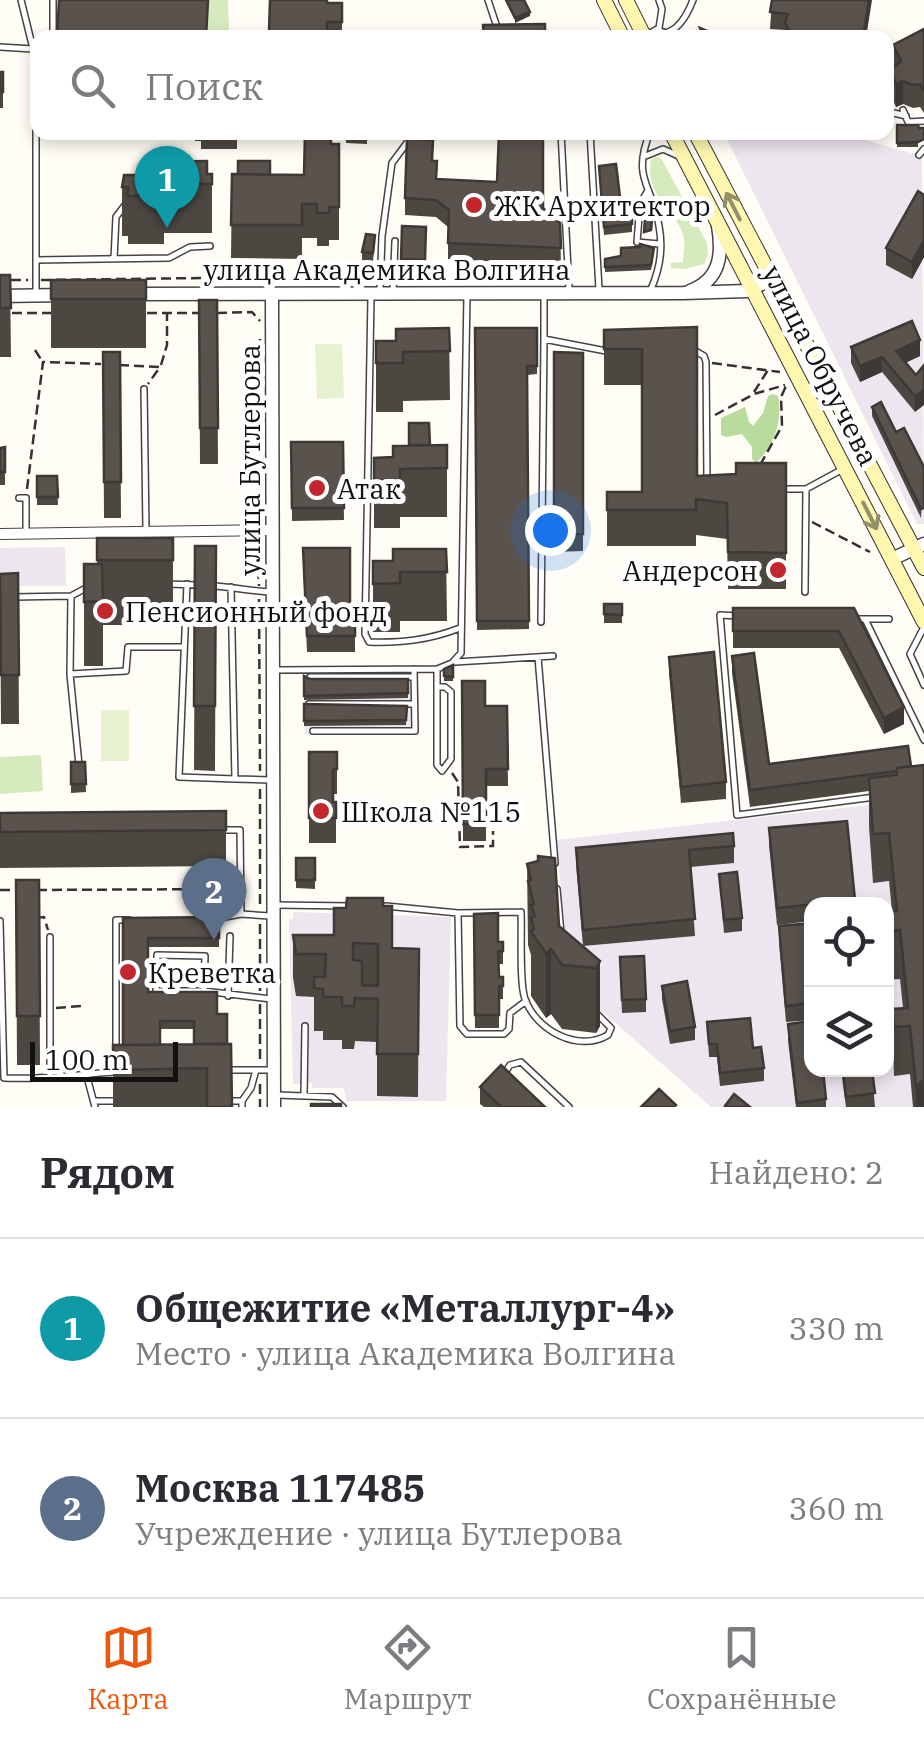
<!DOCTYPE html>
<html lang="ru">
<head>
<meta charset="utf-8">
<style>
  :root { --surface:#fff; --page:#f7f7f7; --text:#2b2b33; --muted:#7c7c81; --line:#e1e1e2; --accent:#ea580c }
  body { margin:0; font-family:"IBM Plex Serif",serif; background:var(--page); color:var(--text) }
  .controls { position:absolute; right:30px; bottom:30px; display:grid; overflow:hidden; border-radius:20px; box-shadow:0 5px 15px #0003 }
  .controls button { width:90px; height:90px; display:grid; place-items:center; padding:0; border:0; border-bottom:2px solid var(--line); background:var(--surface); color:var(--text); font:50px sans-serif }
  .scale { position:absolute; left:30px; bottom:25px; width:148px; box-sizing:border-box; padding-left:10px; border:5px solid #111; border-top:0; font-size:28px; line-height:35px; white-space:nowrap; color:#111; -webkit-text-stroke:8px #fff; paint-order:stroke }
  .you { position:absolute; left:550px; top:530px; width:35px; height:35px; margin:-25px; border:8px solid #fff; border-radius:50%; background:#1a73e8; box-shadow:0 0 0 15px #1a73e833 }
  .badge { display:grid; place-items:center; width:65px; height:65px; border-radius:50%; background:var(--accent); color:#fff; font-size:32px; font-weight:700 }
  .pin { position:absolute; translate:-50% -82px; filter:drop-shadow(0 2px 5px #0008) }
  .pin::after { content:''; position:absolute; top:52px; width:35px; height:30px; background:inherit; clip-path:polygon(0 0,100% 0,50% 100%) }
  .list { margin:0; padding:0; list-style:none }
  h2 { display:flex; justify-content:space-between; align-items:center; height:130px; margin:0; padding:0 40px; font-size:42px }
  h2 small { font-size:32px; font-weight:400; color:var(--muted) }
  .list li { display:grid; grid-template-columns:65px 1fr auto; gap:30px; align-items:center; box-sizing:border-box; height:180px; padding:0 40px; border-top:2px solid var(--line) }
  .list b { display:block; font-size:38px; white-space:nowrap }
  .list p { margin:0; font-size:32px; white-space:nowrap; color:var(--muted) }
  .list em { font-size:32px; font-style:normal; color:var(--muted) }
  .icon { flex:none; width:55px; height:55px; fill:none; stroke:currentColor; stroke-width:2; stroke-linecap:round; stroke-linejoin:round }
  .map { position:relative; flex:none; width:924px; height:1107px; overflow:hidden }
  .search { position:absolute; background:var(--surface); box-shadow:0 5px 15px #0003; left:30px; right:30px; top:30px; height:110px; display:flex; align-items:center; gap:25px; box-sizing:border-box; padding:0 35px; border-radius:20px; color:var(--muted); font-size:38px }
  .sheet { height:490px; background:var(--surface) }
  nav { display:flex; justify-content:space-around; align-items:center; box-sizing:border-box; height:140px; border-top:2px solid var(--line); background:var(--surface); font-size:28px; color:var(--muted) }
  nav a { display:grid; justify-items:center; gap:5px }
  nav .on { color:var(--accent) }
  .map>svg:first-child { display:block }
  .industrial { fill:#eee6ef; fill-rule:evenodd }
  .green { fill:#d5ebbd }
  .forest { fill:#b9dc9c }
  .pitch { fill:#e6f2cf }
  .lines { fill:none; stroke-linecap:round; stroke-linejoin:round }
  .service-casing { stroke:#444; stroke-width:8 }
  .minor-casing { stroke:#444; stroke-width:12 }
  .tertiary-casing { stroke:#444; stroke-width:15 }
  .secondary-casing { stroke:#333; stroke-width:16 }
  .path { stroke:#333; stroke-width:2.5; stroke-dasharray:10 5; stroke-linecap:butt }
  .service { stroke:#fff; stroke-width:5 }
  .minor { stroke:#fff; stroke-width:10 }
  .tertiary { stroke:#fff; stroke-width:12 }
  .secondary { stroke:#fff6b0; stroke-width:14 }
  .wall { fill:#4d4742; fill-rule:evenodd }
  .shaded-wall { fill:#3f3936 }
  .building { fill:#5a524d; stroke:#3f3936; stroke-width:2.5; fill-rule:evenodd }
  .oneway { stroke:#948f68 }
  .poi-dot { fill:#c4262e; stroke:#fff; stroke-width:4 }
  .labels { text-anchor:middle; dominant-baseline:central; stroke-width:10; stroke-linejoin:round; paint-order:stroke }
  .poi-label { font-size:28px; fill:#111; stroke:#fff; text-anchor:start }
  .street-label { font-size:28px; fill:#111; stroke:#fff }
</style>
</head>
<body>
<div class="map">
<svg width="924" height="1107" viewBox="0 0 924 1107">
  <rect width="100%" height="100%" fill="#fffdf5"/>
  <path class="industrial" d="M724 133H840L922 156 924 524H917Z
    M65 547 66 586H0V548Z
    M418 672 419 734 305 735 304 673Z
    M923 799 924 1107H711L571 984 556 840ZM812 904H886V1070H812Z
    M293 912 451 917 446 1101H346L344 1088H312V1083L293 1084 289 919H293Z"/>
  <path class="green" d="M208 0H228L229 37H207Z
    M655 157 661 158 707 243 708 255 704 264 685 269 671 268V263L683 262C683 255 685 245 684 238 676 207 644 198 651 159Z
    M41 755 43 791 0 794V757Z"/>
  <path class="forest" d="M773 394 778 396C783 421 774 446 756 463L752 459V447L742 434 726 437 721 435V418L745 407 749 422 753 426 763 413 768 396Z"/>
  <path class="pitch" d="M315 344H342L344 398 317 399Z
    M101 710H129V761H101Z"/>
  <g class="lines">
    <g class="service-casing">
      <path id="service" d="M21 0 36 61V292
        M488 0 498 30
        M658 30 665 33C679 30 688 13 693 0
        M647 35 659 28 662 9 659 0
        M53 38V0
        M0 47 33 49
        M886 64 898 58
        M903 110 908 122 924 121
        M886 111 906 116
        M561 132 569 289
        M590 132 599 289
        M650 132C631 180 653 185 659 226 663 247 660 269 651 289
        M919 155 924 149
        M643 157 663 149 681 157
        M647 192 640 204 637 242 659 244
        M114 259 116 217 125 205
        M36 260 169 258 190 247 210 246
        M380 291 382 236 392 163 415 132
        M393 291 395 241
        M544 295V339L606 351
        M371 297 365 634 369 642C402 643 429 640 460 628
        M692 349 704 356 706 362 707 481
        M144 389 146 529
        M779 489H806L843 469
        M19 498H26V533
        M168 584 197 585
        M187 584 179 777 235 779
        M213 586C233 587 250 591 271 592
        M231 587 235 779 270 780
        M805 592 806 489
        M14 597 71 596
        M739 616 720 615 737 815 875 797
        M855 619H889
        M865 619 924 740
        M541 622 544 339
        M924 627 910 654 924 685
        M538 657 555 863
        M455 662 553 656
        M437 669V765L442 771 451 759V692L445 687H437
        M276 670 437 669 452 663 461 653 467 294
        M70 674 126 671 128 647H183
        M310 677H414
        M309 704H414
        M313 731H415L414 669
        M79 765 70 674 71 596 88 587
        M224 830H240L241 914 270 916
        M557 889 561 933
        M276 905 350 906
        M386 906 458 913
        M521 912C522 932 519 982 525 999 536 1030 578 1053 608 1035L611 1028 595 1012
        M521 912 458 913 460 1026 467 1034H504L509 1029 510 1013 526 1001
        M215 919 241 914
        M0 921 4 1078C43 1080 78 1074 116 1072
        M50 937V1076
        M204 991 205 956 157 955 156 991H204L271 999
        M228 996 230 936
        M116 1052V920H129
        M226 1070H270
        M504 1074 510 1065 521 1062 569 1107
        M87 1077 95 1107
        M277 1095 332 1097 343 1107
        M304 1096 305 1026
        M95 1101H117
        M228 1101H242V1107
        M242 1101 251 1088 256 1070"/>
    </g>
    <g class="minor-casing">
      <path id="minor" d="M0 534 273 530"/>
    </g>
    <g class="tertiary-casing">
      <path id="tertiary" d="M690 291C720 280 723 255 718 226
        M272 293 274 1107
        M132 294 683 293 747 291 772 279
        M0 296 67 295
        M892 559 924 544"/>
    </g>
    <g class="secondary-casing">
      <path id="secondary" d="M604 0 623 38
        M626 0 645 38
        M671 132 924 622
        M695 132 924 568"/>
    </g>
    <path class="path" d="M11 280H28
      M41 280 288 277
      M12 313H54
      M147 313H199
      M217 313 252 312 260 321
      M35 350 42 361
      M712 363 780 372
      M119 365 160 367 148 384
      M161 365 167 345V314
      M754 392 768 370
      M715 415 754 394 785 385
      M760 465 782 426 781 397 787 384
      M27 489 43 362 101 364
      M257 521 260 339
      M812 522 870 552
      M257 539 259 586
      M259 599 260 771
      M452 773 458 782 460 847 493 846V831
      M260 789V906
      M0 890H19
      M37 890 234 889
      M36 918 44 917 48 930
      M260 924V991
      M260 1004V1061
      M56 1008 82 1006
      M260 1084V1107"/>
    <use href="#service" class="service"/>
    <use href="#minor" class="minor"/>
    <use href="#tertiary" class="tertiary"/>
    <use href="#secondary" class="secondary"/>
  </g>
  <path class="wall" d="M270 0 342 3V38H269Z
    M772 0 866 38H785V30L770 29Z
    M924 29V113L920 107 913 108 903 104 896 107 888 90V68H893V45Z
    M0 72H3V108H0Z
    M897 125H918V147H897Z
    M195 132H285V138H237V149H201V141H195Z
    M346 132H367V144L346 143Z
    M492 132H543V208L560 223 561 265 448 259V227L436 217 405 215V198L433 161 437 179 497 182 499 140Z
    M331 144H339V240H329V246H317V238H302V259L231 258 232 174 304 175Z
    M212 174V233H164V244H128V236H122V187L147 175Z
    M599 175 622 214 632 215V232L604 235Z
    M924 195V257L912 279 886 265V248Z
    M402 226 426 227 425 268H401Z
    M375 243 373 261 362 260V252Z
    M654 252 651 270 605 272V259Z
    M0 275H10L11 357H0Z
    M51 280H146V348H51Z
    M199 300H217L218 464H200Z
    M697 327V476L736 474 786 463V589H728L727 539 696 535V546H607V492H642V385H604V330Z
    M449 328 450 400 403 401V412H376V341H396Z
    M475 328H537V374L527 375 529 629 477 630Z
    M851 347 920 356 905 363 916 375 915 412 882 372 860 382 851 363Z
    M103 352H120L121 518H104Z
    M554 352 583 353V551L554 552Z
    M872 407 896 432 924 467 921 518 872 416Z
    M291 442H343L344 520 292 521Z
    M430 445H447V517H400V528H374V458L393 457Z
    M5 447V485H0V448Z
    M37 476H57L58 505H37Z
    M97 538H173V625H103V666H84V564H97Z
    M195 546H216L215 771 194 770Z
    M446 549 447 621H400V632H373V561H393Z
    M303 564 350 617H355V652H307Z
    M18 573 19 724H1L0 574Z
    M604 604H622V623H604Z
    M733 608H854L904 724 884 734 839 648H733Z
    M732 656 769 764 908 746 924 1107H913L910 1074 894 1076 892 1009 903 1008 900 979 886 980V932L892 911 889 881 873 883 869 827V791L750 807 732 673Z
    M669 657 726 782V799L681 803 669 673Z
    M453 665V681H444V669Z
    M304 676 310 679H408V698L304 700Z
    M462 681 485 706H507L508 786H486V841H463Z
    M304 704 407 706 406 725 304 726Z
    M309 752H337V794H333V802H336V843H309Z
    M71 762H85L86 792 71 793Z
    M226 811V866L0 868V813Z
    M847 821 855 904H812V921L777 925 769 845V828Z
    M734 846V863L690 867 695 936 583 946 576 865V848Z
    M296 858H315V889L296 888Z
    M527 864 559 926 600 961V1026L596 1033 562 1029 551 1014 546 1018 531 996V955L528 945Z
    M719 874 742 918V931L724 933Z
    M16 880H39L40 1065H17Z
    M383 906 392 948 419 949 418 1097 377 1096V1042L355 1041 354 1049H342V1040H323V1031H314V997L296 996 293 978V935H334Z
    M474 914 503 947V964H498L499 977 503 986V999H499V1028H475Z
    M219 917V947H148V992L217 1014 227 1044 232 1107H113V1045H123V918ZM160 1029H194V1044L160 1045Z
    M812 923V1020L786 1022 779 943V926Z
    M620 970 646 999V1012L622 1013Z
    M662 986 695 1027V1040L670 1044 662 999Z
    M707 1022 764 1068V1081L720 1086 717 1057H709Z
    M788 1024 826 1099V1107H796L788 1041Z
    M841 1070H872L875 1107H846Z
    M480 1087 545 1107H484L480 1104Z"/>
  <path class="shaded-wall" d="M869 0H872L866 38H863Z
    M530 12V16L515 23V18Z
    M903 81V104L896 107V84Z
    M924 240V257L912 279V262Z
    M920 340V356L896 367V351Z
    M882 357V372L860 382V366Z
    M924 390V405L915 412V396Z
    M904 707V724L884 734V718Z
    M551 949V1014L546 1018V953Z
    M600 961V1026L596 1033V968Z
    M924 1080V1107H916V1086Z"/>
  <path class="building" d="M59 0H208L206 38H57Z
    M270 0H327V3H342V22H327V32L269 31Z
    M506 0H524L530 12 515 18Z
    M772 0H869L863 38H828L789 31 785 23 788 14 770 12Z
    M545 24V38H484L483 25Z
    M700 28 723 38H704Z
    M924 29V90L920 84 913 85 903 81 896 84 888 68H893L901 61 893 45Z
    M0 72H3V92H0Z
    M897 125H918L919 128H924V139L918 142 897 143Z
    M305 132H331V144H339V207H329V213H317V204H302V225H231L232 174 304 175Z
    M346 132H367V135H346Z
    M499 132H543V208L560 223 561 248 448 243 449 210 436 200 405 198 407 138 433 140 432 161H437L436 179 497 182Z
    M207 161V174H212V184H164V195L128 196V187H122L124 175H147L146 162Z
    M238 161H270V175L238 174Z
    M616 164 622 214 632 215V224L604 227 599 166Z
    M918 191 924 195V240L912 262 886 248Z
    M645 219 652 220 651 230 644 232Z
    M402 226 426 227 425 260 401 259Z
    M366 234 375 235 373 253 362 252Z
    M640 244 654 248 651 265 605 267V259L621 256V248L640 247Z
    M0 275H10L11 308H0Z
    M51 280H146V299H51Z
    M199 300H217L218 428H200Z
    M912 321 920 340 896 351 916 375 924 365V390L915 396 882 357 860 366 851 347Z
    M697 327V476L736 474V463H786V553L728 552 727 503 696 499V510H607V492H642V349H604V330Z
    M449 328 450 351 403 352V363H376V341H396V329Z
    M475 328H537V366H527L529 621H477Z
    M103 352H120L121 482H104Z
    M554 352 583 353V534L554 535Z
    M881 402 896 432 904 428 924 467V508L921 509 872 407Z
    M409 423H429L430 445H409Z
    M291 442H343L344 508H292Z
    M447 445V468L400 469V480H374V458L393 457V446Z
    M5 447V472H0V448Z
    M37 476H57L58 497H37Z
    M97 538H173V560H97Z
    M195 546H216L215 706H194Z
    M303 548H350V617H355V636H307Z
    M393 549H446L447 572H400V583L373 584V561H393Z
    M84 564H102L103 601 84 602Z
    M18 573 19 675H1L0 574Z
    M604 604H622V615L604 614Z
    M733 608H854L904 707 884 718 839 631H733Z
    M714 652 726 782 681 787 669 657Z
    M754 653 769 764 908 746 911 766 897 768V771L750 790 732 656Z
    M453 665V677L444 676V669Z
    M304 676 310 679H408V693L304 696Z
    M462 681H485V706H507L508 769H486V824H463Z
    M304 704 407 706 406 720 304 721Z
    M309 752H337V769L333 770V802H336V818H309Z
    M71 762H85L86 784H71Z
    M924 765V1080L916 1086 910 1026 894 1027 892 1009 908 1008 900 930 886 932V912L897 911 889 833 873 834 869 778 897 775V768Z
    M226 811V830L0 832V813Z
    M847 821 855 900 777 908 769 828Z
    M733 833 734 846 689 850 695 919 583 930 576 848Z
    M538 856 555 858 559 926 600 961 596 968 562 965 551 949 546 953 531 932 534 929 531 917 535 916 531 905 534 904 528 881 531 880 527 864 538 861Z
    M296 858H315V880H296Z
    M737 872 742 918 724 920 719 874Z
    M16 880H39L40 1016H17Z
    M347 898H383V906H392V948L419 949 418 1054H377L378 999 355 998 354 1006H342V997H323V989L314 988V977H325L326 954H296L293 935H334V908H346ZM353 943 378 944V986L362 985V961L353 960Z
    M498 913V942H503V951H498L499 977H503V986H499V1015H475L474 914Z
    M219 917V938H148V992H217V1014H227V1044H194V1021H160V1045H123V918Z
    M812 923V1003L786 1006 779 926Z
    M644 956 646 999 622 1000 620 957Z
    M687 981 695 1027 670 1031 662 986Z
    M750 1018 753 1048 761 1047 764 1068 720 1073 717 1044H709L707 1022Z
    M812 1021V1070H823L826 1099 797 1103 788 1024Z
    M231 1044 232 1107H207V1068L113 1070V1045Z
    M501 1065 545 1107H501L480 1087Z
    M843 1070H872L875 1093 846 1097Z
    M659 1089 676 1105 674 1107H641Z
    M734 1094 750 1107H726L725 1106Z
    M311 1104H341V1107H311Z"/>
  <defs><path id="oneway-shaft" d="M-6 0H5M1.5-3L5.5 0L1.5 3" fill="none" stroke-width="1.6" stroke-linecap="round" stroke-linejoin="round" transform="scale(2.5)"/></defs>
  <g class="oneway">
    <use href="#oneway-shaft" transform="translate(733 206) rotate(-117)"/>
    <use href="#oneway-shaft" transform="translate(870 516) rotate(63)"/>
  </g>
  <g class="poi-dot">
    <circle cx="474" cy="205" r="10"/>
    <circle cx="317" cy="488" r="10"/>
    <circle cx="778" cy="570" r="10"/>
    <circle cx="105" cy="611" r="10"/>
    <circle cx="321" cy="811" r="10"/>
    <circle cx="128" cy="972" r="10"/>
  </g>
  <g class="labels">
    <g class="poi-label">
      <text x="494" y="205">ЖК Архитектор</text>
      <text x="337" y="488">Атак</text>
      <text x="758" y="570" text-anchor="end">Андерсон</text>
      <text x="125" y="611">Пенсионный фонд</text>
      <text x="341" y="811">Школа №115</text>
      <text x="148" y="972">Креветка</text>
    </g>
    <g class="street-label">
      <text x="387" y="269">улица Академика Волгина</text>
      <text transform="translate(821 365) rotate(63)">улица Обручева</text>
      <text transform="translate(249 460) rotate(-90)">улица Бутлерова</text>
    </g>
  </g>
</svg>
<div class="controls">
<button><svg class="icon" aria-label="locate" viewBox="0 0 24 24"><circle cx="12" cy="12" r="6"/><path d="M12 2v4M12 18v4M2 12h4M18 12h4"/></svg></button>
<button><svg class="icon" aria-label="layers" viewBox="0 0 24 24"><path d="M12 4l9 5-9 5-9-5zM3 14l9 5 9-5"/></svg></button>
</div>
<div class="scale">100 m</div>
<div class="you"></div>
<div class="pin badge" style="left:167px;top:228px;background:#0f9aa8">1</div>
<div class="pin badge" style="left:214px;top:940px;background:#5c6f8a">2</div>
<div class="search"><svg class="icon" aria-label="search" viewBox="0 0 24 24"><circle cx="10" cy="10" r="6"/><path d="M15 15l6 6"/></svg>Поиск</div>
</div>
<section class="sheet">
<h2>Рядом<small>Найдено: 2</small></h2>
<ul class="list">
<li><span class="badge" style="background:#0f9aa8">1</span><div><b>Общежитие «Металлург-4»</b><p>Место · улица Академика Волгина</p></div><em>330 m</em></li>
<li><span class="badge" style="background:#5c6f8a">2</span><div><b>Москва 117485</b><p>Учреждение · улица Бутлерова</p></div><em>360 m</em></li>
</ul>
</section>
<nav>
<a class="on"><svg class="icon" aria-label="map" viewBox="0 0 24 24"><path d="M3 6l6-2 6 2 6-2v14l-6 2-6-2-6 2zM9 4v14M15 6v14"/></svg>Карта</a>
<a><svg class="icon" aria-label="directions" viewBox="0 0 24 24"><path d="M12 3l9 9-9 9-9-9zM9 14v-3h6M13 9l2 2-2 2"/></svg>Маршрут</a>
<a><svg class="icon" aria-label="saved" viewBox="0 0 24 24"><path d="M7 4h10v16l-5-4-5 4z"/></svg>Сохранённые</a>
</nav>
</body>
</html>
